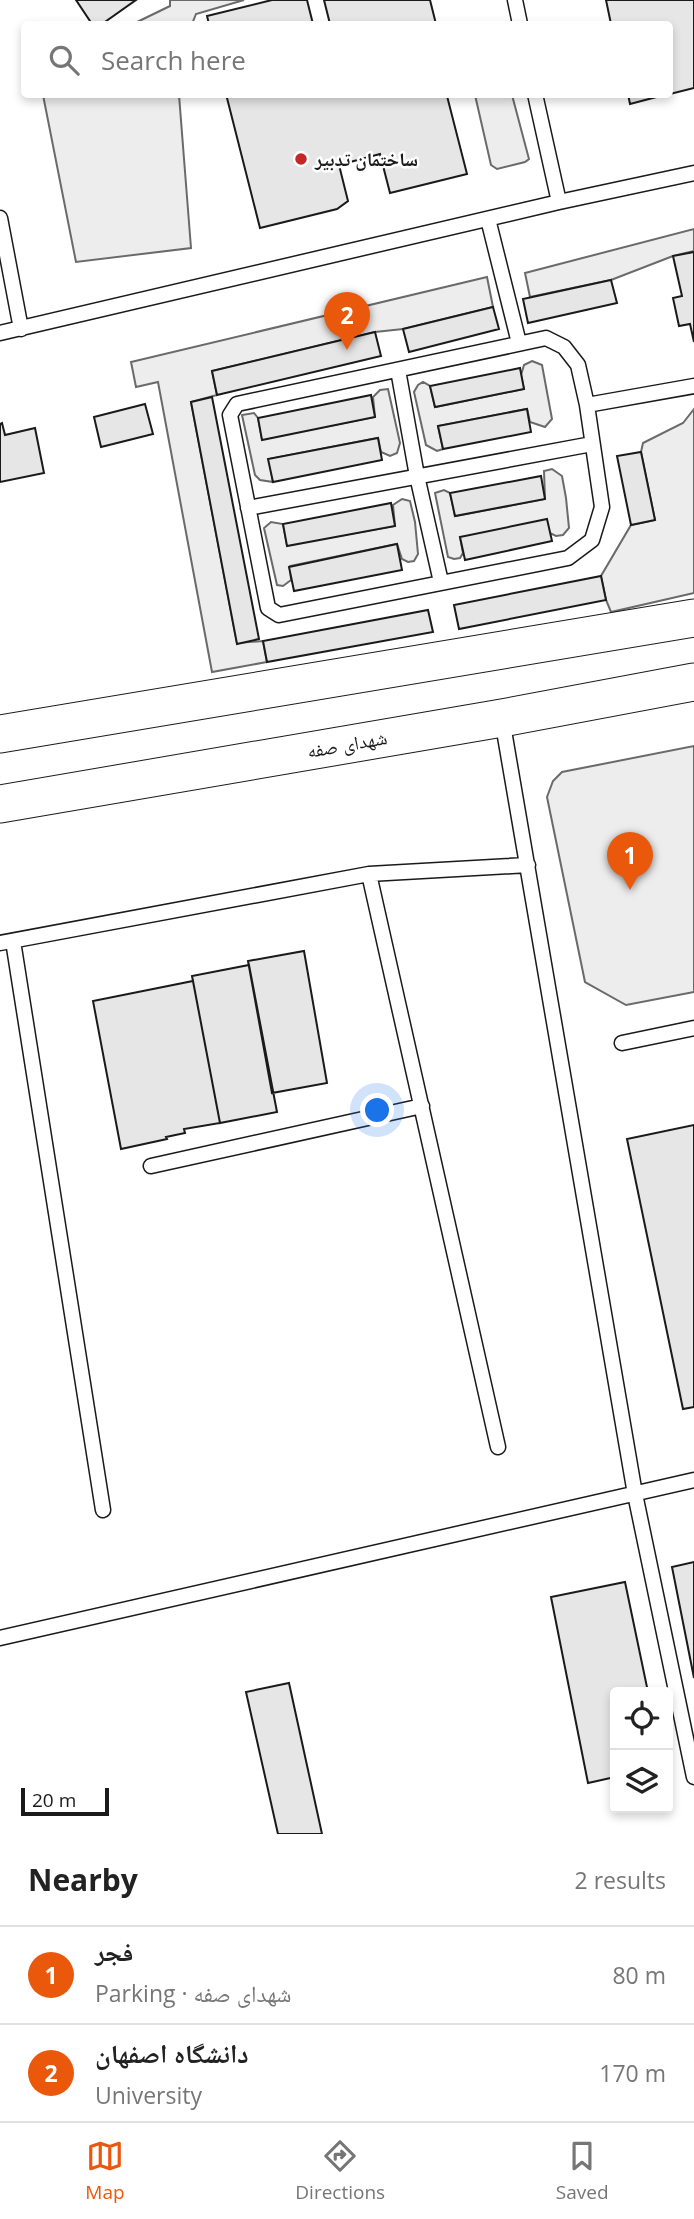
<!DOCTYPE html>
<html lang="en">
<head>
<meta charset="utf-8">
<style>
  :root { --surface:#fff; --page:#f2f2f2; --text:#222; --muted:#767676; --line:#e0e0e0; --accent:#ea580c }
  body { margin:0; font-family:"Open Sans","Noto Naskh Arabic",sans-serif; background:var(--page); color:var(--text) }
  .controls { position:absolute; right:21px; bottom:21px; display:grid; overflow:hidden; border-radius:7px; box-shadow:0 4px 10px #0003 }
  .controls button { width:63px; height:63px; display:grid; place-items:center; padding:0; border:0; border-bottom:2px solid var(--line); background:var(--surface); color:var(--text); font:35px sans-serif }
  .scale { position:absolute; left:21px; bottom:18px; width:88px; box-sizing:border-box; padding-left:7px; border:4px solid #1a1a1a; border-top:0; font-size:19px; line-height:24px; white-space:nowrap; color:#1a1a1a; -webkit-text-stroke:5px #fff; paint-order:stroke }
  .you { position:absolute; left:378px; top:1111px; width:24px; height:24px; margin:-18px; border:5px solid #fff; border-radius:50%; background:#1a73e8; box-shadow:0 0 0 10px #1a73e833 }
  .badge { display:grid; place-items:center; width:46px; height:46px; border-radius:50%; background:var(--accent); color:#fff; font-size:23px; font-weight:700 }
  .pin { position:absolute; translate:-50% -58px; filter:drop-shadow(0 2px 4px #0008) }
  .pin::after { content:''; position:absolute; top:37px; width:24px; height:21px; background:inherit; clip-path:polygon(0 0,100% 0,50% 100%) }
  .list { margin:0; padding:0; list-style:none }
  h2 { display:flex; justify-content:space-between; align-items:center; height:91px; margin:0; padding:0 28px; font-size:30px }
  h2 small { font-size:23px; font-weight:400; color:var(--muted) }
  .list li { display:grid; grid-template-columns:46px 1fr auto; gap:21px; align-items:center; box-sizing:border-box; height:98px; padding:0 28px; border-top:2px solid var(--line) }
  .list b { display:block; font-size:26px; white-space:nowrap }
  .list p { margin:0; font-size:23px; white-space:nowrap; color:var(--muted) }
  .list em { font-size:23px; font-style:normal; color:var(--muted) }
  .icon { flex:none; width:38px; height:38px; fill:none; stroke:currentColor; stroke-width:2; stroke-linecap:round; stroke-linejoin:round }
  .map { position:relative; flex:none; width:694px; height:1834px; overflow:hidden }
  .search { position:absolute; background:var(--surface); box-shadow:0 4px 10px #0003; left:21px; right:21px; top:21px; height:77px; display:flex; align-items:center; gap:18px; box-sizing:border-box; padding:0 24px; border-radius:7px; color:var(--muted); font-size:26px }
  .sheet { height:287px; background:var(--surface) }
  nav { display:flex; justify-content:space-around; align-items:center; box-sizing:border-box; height:98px; border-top:2px solid var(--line); background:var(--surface); font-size:19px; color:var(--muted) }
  nav a { display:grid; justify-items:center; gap:4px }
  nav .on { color:var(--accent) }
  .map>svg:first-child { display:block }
  .built { fill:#ededed; stroke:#6a6a6a; stroke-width:2 }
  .building { fill:#e6e6e6; stroke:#1a1a1a; stroke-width:2 }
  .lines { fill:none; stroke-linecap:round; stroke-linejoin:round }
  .lane-casing { stroke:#1a1a1a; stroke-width:17 }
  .secondary-casing { stroke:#1a1a1a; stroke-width:39 }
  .lane { stroke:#fff; stroke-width:14 }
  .secondary { stroke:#fff; stroke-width:37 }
  .poi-dot { fill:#c62828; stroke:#fff; stroke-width:2.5 }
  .labels { text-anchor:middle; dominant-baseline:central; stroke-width:5; stroke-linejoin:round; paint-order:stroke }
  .poi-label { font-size:19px; font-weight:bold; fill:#1a1a1a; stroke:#fff; text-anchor:start }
  .street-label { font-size:19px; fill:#1a1a1a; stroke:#fff }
</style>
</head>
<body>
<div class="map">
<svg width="694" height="1834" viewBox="0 0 694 1834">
  <rect width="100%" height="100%" fill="#fff"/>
  <path class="built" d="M170 0H244L196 14 192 24H133L170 6Z
    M43 95H179L191 248 76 262Z
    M475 95H512L529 159 525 162 497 169 491 165Z
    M694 229V251L673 256 611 280 530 297 525 273Z
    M487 277 493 307 403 329 375 332 212 371 217 395 191 402 237 643 263 641 267 662 212 672 158 382 136 387 131 362Z
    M532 361 542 365 552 419 545 427 530 422 527 409 438 426 443 449 437 451 426 445 414 392 418 385 423 382 430 386 435 407 524 389 521 375 524 365Z
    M388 389 400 443 397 453 390 456 381 452 378 438 269 459 273 482 260 480 255 475 242 415 254 413 258 418 262 439 375 417 373 397 380 390Z
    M694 409V593L611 612 606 600 601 576 631 525 655 520 641 452 643 443 683 423Z
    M552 469 562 476 566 498 569 528 563 535 556 536 550 533 460 537 463 553 460 558 454 559 448 557 435 493 444 490 450 493 455 516 545 499 544 471Z
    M402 499 410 501 415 522 418 554 414 561 408 562 402 559 397 544 290 566 291 580 283 586 277 585 264 528 271 522 283 524 287 545 395 526 393 505Z
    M694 746V992L626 1005 585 982 547 797 553 781 562 772Z"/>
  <path class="building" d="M76 0H136L102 24H92Z
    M272 0H307L313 24H209L207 16Z
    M324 0H430L436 24H330Z
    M606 0H694V88L670 94V24H611Z
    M226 94H454L447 96 467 174 390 193 380 154 339 165 348 201 337 209 260 228Z
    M628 94H668L630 104Z
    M694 252V342L690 324 679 326 673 298 682 296 673 256Z
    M611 280 617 303 528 323 523 299Z
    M493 307 499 329 409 352 403 329Z
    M375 332 381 356 217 395 212 371Z
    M520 368 524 389 435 407 430 386Z
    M371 395 375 417 262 440 258 418Z
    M212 397 259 639 237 644 191 402Z
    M145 404 153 434 101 447 94 417Z
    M527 409 531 432 443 449 438 426Z
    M2 423 5 435 35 428 44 473 0 482V424Z
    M378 438 382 460 273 482 268 459Z
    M641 452 655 520 631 525 617 456Z
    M541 476 545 499 455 516 450 493Z
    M391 503 395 526 287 546 283 524Z
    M547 519 552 541 465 560 460 537Z
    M397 544 402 570 294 591 289 567Z
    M601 576 606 600 459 629 454 605Z
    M428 610 433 632 267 662 263 641Z
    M304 951 327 1083 272 1093 248 961Z
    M249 965 277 1112 220 1123 192 976Z
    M193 981 220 1123 184 1129 185 1133 166 1137 167 1139 121 1149 93 1001Z
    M694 1125V1407L683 1409 627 1139Z
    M694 1562V1678L672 1567Z
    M625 1582 648 1692H615V1777L588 1783 551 1597Z
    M289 1683 322 1834H278L246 1692Z"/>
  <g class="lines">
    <g class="lane-casing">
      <path id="lane" d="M515 0 520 24
        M535 94 559 202
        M0 218 21 329
        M488 219 519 343
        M0 333 559 202 694 173
        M546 338 564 347 578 365 587 405 602 507 592 540 568 558 279 615 268 608 230 415 237 404Z
        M398 370 417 476 441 582
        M587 405 694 386
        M248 508 592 444
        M502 719 635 1494 694 1777
        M369 874 498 1447
        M13 941 103 1510
        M0 943 369 874 528 865
        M622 1043 694 1028
        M151 1166 422 1106
        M0 1638 694 1480"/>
    </g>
    <g class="secondary-casing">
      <path id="secondary" d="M0 734 694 618
        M0 804 502 718 694 682"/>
    </g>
    <use href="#lane" class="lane"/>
    <use href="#secondary" class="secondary"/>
  </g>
  <circle class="poi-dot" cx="301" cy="159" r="7"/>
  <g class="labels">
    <g class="poi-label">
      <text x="315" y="159">ساختمان تدبیر</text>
    </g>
    <g class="street-label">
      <text transform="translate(347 744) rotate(-10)">شهدای صفه</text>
    </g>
  </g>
</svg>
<div class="controls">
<button><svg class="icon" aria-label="locate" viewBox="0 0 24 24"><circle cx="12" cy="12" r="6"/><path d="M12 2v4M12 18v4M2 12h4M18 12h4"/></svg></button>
<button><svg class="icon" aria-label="layers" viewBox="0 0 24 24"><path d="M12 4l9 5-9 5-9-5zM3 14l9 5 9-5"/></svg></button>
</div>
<div class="scale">20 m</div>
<div class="you"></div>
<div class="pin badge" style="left:630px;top:890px">1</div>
<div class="pin badge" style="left:347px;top:350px">2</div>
<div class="search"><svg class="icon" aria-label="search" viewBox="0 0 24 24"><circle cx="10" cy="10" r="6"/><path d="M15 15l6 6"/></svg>Search here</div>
</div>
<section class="sheet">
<h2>Nearby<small>2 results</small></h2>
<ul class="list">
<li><span class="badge">1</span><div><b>فجر</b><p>Parking · شهدای صفه</p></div><em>80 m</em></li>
<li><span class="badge">2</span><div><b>دانشگاه اصفهان</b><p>University</p></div><em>170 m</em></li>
</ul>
</section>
<nav>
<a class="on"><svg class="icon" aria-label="map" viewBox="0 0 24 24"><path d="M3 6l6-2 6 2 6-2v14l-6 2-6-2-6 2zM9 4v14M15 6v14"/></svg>Map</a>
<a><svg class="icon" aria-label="directions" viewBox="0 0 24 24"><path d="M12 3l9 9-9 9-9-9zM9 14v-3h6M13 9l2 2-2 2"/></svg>Directions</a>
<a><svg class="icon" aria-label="saved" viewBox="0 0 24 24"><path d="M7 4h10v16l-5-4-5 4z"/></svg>Saved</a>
</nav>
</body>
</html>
